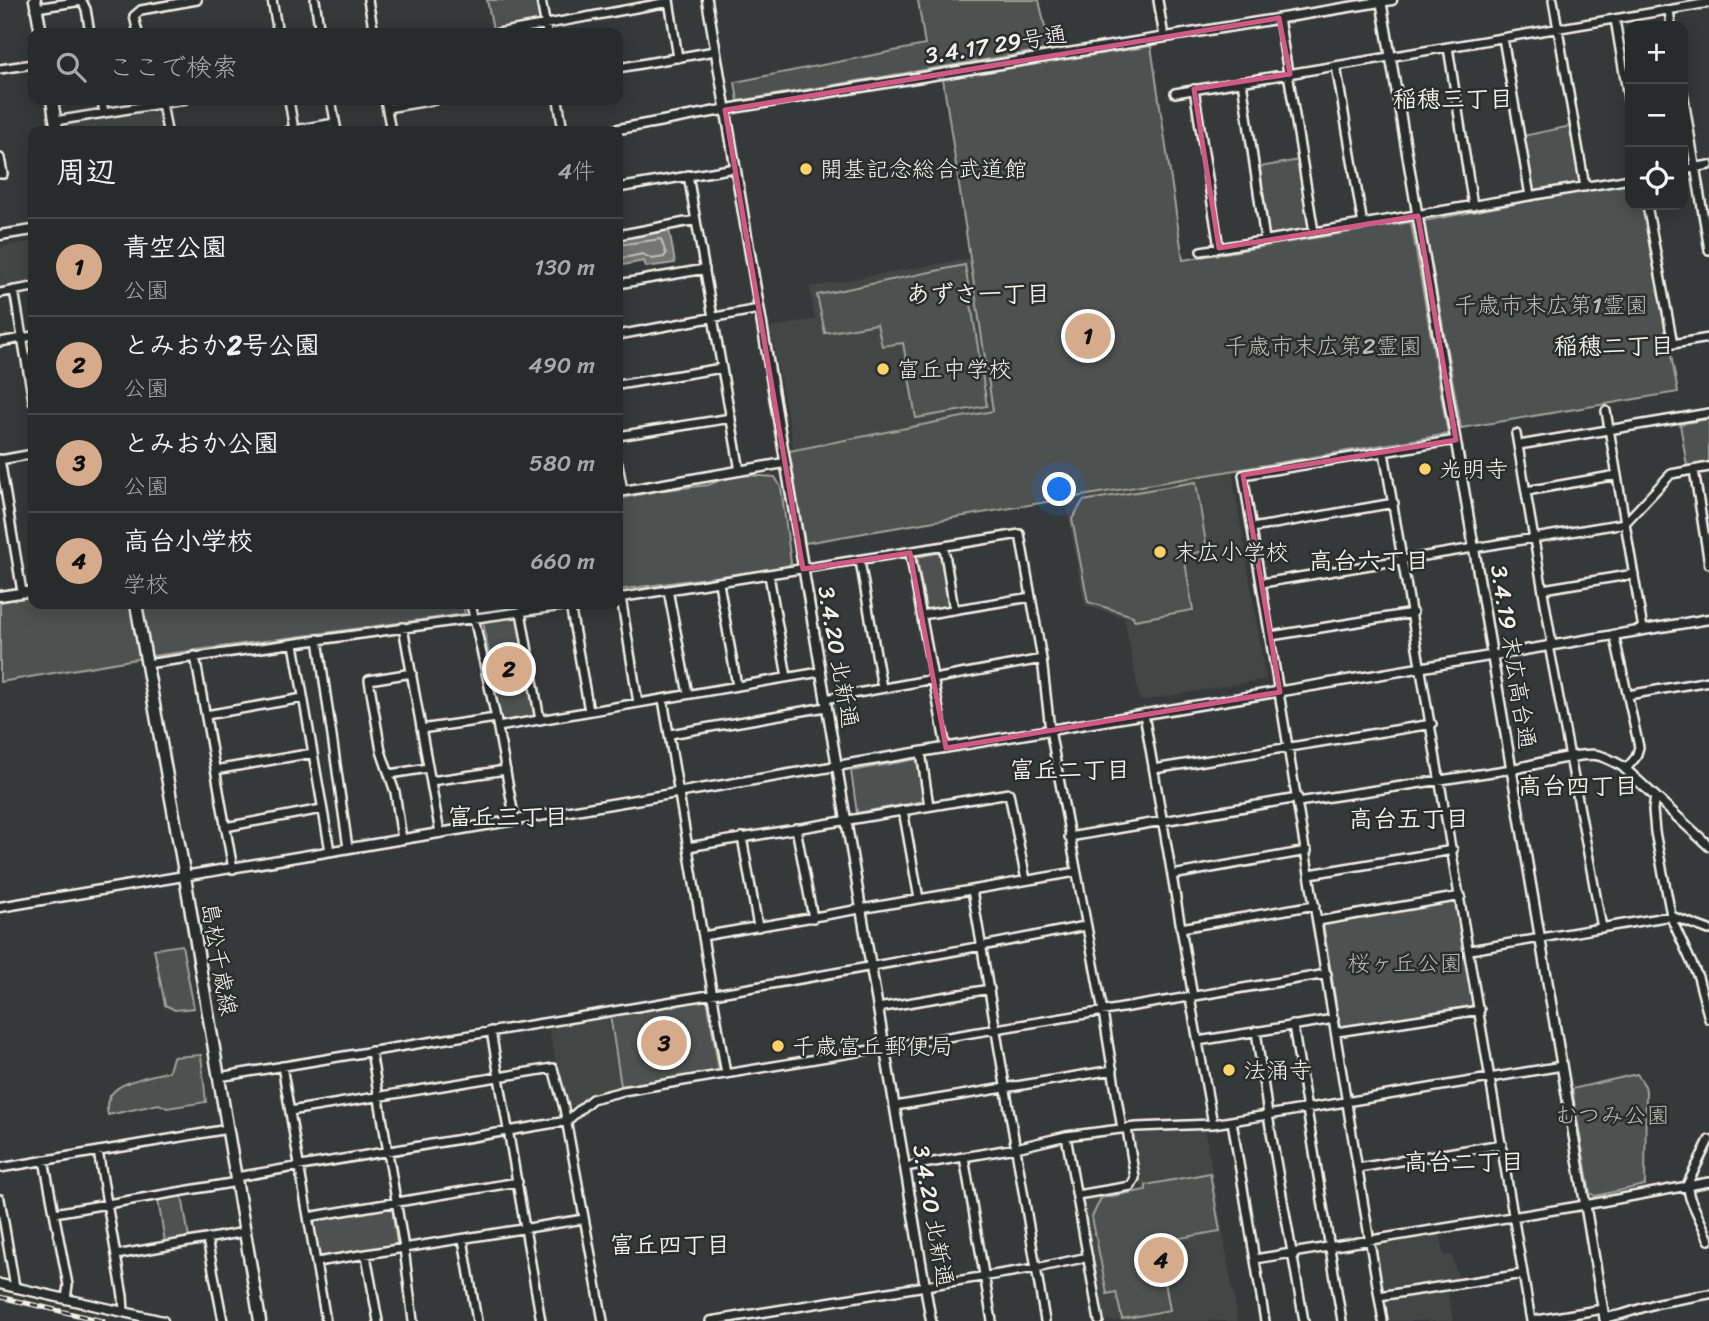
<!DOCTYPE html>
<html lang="ja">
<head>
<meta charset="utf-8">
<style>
  :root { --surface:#282b2b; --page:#303333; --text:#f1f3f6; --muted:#a5a7a9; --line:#444747; --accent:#d6ab8b }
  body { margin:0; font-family:Sriracha,"Klee One",sans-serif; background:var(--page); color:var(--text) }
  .controls { position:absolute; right:21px; top:21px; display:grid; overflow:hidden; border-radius:14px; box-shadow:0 4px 18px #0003 }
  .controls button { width:63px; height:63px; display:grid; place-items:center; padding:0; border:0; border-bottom:2px solid var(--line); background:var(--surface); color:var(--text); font:35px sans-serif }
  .you { position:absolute; left:1060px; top:490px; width:24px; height:24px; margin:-18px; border:5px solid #fff; border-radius:50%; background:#1a73e8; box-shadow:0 0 0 10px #1a73e833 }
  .badge { display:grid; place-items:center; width:46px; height:46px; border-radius:50%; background:var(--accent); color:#111; font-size:23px; font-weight:700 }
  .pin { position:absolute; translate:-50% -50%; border:4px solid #fff; box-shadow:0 2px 7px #0006 }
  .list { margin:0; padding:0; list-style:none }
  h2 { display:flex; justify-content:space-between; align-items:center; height:91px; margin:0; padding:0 28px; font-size:30px }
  h2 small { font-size:23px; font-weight:400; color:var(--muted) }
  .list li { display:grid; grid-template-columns:46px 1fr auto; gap:21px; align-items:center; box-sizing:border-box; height:98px; padding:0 28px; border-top:2px solid var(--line) }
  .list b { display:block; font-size:26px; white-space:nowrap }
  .list p { margin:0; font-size:23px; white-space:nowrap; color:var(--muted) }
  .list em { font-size:23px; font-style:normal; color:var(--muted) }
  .icon { flex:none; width:38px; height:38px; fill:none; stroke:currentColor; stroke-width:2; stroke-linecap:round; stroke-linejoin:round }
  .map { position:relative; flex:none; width:1709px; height:1321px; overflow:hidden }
  .search { position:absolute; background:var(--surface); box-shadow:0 4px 18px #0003; left:28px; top:28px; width:595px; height:77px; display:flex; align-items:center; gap:18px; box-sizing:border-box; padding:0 24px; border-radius:14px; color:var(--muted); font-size:26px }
  .panel { position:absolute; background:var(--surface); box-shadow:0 4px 18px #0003; left:28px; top:126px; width:595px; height:483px; border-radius:14px }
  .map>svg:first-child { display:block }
  .built { fill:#434645 }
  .green { fill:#4e514f; stroke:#a1a19c; stroke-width:2 }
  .water { fill:#757572; stroke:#a8a7a1; stroke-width:2 }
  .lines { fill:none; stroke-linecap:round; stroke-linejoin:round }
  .shore { stroke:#c1bfb9; stroke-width:2 }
  .minor-casing { stroke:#f4f1e8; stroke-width:12 }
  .tertiary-casing { stroke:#f4f1e8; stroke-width:13 }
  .secondary-casing { stroke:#f4f1e8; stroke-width:15 }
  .minor { stroke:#2a2d2e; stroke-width:7 }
  .tertiary { stroke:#2a2d2e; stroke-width:8 }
  .secondary { stroke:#2a2d2e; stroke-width:10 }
  .rail-casing { stroke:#f4f1e8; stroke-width:5 }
  .rail { stroke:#2a2d2e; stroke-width:2.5; stroke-dasharray:8; stroke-linecap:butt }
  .marked { fill:none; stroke:#d15985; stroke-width:5; stroke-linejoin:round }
  .poi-dot { fill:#ffd166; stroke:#2a2d2e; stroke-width:2.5 }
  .labels { text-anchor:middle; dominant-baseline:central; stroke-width:5; stroke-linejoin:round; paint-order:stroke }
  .street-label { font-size:23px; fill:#f4f1e8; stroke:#2a2d2e }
  .poi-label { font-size:23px; fill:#f4f1e8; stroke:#2a2d2e; text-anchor:start }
  .park-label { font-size:23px; fill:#bab9b2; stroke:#2a2d2e }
  .neighbourhood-label { font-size:24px; font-weight:bold; fill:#f4f1e8; stroke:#2a2d2e }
</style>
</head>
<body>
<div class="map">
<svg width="1709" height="1321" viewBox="0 0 1709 1321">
  <rect width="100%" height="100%" fill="#363939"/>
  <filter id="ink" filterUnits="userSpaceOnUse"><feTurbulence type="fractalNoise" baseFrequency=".0143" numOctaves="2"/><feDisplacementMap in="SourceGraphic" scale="14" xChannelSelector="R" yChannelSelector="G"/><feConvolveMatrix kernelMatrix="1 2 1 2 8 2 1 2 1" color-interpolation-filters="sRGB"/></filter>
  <g filter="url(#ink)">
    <path class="built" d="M155 109 160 112 163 131H68L67 125Z
      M33 241V284L0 290V247Z
      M970 258 993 411 794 450 770 328 815 319 810 287Z
      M1232 470 1266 679 1140 701 1124 617 1085 606 1065 498Z
      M608 1016 620 1087 587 1096 575 1106 565 1104 548 1025Z
      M1205 1130 1238 1321H1104L1083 1199 1142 1189 1134 1134Z
      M1440 1233 1444 1256 1452 1255 1458 1278 1445 1281 1453 1321H1388L1374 1244Z"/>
    <path class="green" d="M487 0H536L540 21 493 30Z
      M918 0H1039L1050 49 738 101 735 82 925 45Z
      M1151 46 1183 260 1411 222 1448 434 805 543 789 451 993 411 943 79Z
      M1571 126 1581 183 1532 190 1523 136Z
      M1299 160 1310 230 1269 235 1260 167Z
      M1630 182V205H1643L1678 392 1461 428 1424 221Z
      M965 265 987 406 916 418 903 343 882 346 877 324 825 333 817 295Z
      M1709 419V462L1687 466 1680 424Z
      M745 475 775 477 781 487 791 563 786 567 618 590V499L656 491 708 485 728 477Z
      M1196 482 1207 550 1184 556 1193 610 1134 620 1133 616 1088 602 1072 519 1083 501Z
      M943 552 951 607 926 611 917 557Z
      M33 596V604H463L465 614 160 655 0 682V602Z
      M519 617 535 716 500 721 483 621Z
      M917 759 924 801 857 813 851 771Z
      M1457 901 1475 1005 1340 1028 1323 923Z
      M182 945 194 1008 175 1010 165 1005 154 949Z
      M707 998 719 1071 621 1086 610 1015Z
      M201 1055 206 1102 167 1108 159 1104 108 1115C99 1082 146 1078 169 1071L173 1057Z
      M1637 1074 1645 1086 1646 1091 1645 1185 1595 1196 1590 1193 1572 1089Z
      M1210 1173 1220 1231 1158 1242 1170 1310 1122 1319 1116 1292 1107 1294 1092 1217 1101 1198 1146 1190V1185Z
      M182 1195 189 1238 165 1242 158 1200Z
      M392 1207 397 1245 318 1258 311 1220Z"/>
    <path class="water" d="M669 230 675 263 646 267 644 261 618 266V239Z"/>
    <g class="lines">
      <path class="shore" d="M618 245 661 239 666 254 664 257 652 259 643 254 618 259"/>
      <g class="minor-casing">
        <path id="minor" d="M272 0 278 33
          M315 0 320 33
          M368 0 374 33
          M541 0 547 33
          M669 0 678 58
          M1158 0 1164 37
          M1553 0 1585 187
          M36 8 82 1 86 9 90 33
          M1669 10 1671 26
          M1279 18 1314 232
          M1615 19 1630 110
          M138 33 134 16 141 10 197 0
          M498 33 669 2
          M1503 38 1530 196
          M1448 47 1473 206
          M1336 66 1363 225
          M618 68 715 51
          M0 69 33 64
          M1242 81 1265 240
          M1194 89 1219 248
          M1175 93 1709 3
          M1683 93 1709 250
          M102 100 104 113
          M289 100 294 130
          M331 100 337 131
          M385 100 391 131
          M558 100 563 131
          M162 103 167 131
          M387 108 435 100
          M55 121 184 100
          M288 131 335 123
          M0 158 3 174H0
          M1683 170 1709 165
          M688 175 740 471
          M618 188 735 168
          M1647 205 1673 344 1709 338
          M618 235 696 220
          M1201 251 1630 179
          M618 284 705 269
          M14 290 33 401
          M0 293 33 287
          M618 335 759 309
          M0 342 33 336
          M618 385 722 368
          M1606 411 1643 629
          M1516 434 1552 644
          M618 436 731 418
          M1519 445 1709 413
          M1384 452 1531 1321
          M0 459 22 592
          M0 460 33 454
          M618 464 623 491
          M1694 470 1709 564
          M1526 491 1617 475
          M1252 528 1394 503
          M944 547 954 610
          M910 553 946 748
          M860 561 882 688
          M769 575 787 677
          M719 583 737 686
          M1262 583 1625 523 1671 474 1709 467
          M1543 589 1634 574
          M668 590 688 694
          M621 597 638 703
          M618 598 1020 534 1042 659 1050 730 1103 1012 1122 1129
          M471 604 496 718 515 821
          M570 605 589 711
          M521 612 540 720
          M922 615 1031 597
          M403 627 440 833
          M1614 634 1639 747 1636 757 1626 769
          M1271 636 1413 613
          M318 639 348 848
          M294 644 330 851
          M1549 645 1602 928
          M195 656 233 869
          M146 664 577 604
          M1628 695 1709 681
          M663 699 726 1074
          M825 699 1042 659
          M1144 714 1193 997
          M206 715 303 698
          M498 727 820 672
          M421 729 496 718
          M670 734 826 707
          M921 752 929 806
          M1154 769 1432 724
          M215 770 313 753
          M390 774 428 768
          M431 781 506 770
          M1655 796 1653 810 1655 832 1672 920 1698 977 1709 1019
          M1298 802 1512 769
          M903 810 919 899
          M225 827 322 809
          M796 828 813 918
          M742 837 758 927
          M1069 837 1298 798
          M402 839 395 792 381 751 369 680 412 673
          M688 847 1009 793 1026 880
          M1310 874 1453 850
          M1172 875 1307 851
          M972 890 1045 1321
          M1318 921 1461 896
          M1181 928 1315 905
          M703 936 1076 872
          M1470 950 1671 916 1709 930
          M1190 998 1213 1124
          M878 1008 990 989
          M1293 1025 1342 1321
          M491 1031 541 1321
          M1256 1031 1268 1115 1304 1321
          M1337 1032 1480 1010
          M1198 1041 1334 1019
          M371 1051 404 1248 413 1321
          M282 1066 326 1321
          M219 1077C508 1028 798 983 1085 926
          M895 1106 1113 1070
          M290 1111 553 1068 564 1108 603 1321
          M1232 1121 1265 1321
          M1066 1136 1099 1321
          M1709 1140 1687 1185 1690 1198 1709 1240
          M98 1151 123 1296 124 1312
          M964 1157 992 1321
          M44 1160 68 1285 66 1299
          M905 1167 1016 1148 1066 1136 1136 1127 1213 1124 1562 1066
          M0 1168 228 1129
          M1358 1168 1502 1144
          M236 1177 567 1121 592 1099 623 1091 1327 974
          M1077 1195 1131 1186 1135 1178 1127 1129
          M0 1199 15 1287
          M54 1213 237 1182
          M308 1217 518 1182
          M207 1239 223 1321
          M463 1239 477 1321
          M116 1255 245 1232
          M366 1255 378 1321
          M1255 1259 1585 1205 1709 1182
          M317 1262 584 1219
          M1379 1296 1523 1274
          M1604 1318 1623 1314 1658 1303 1709 1294
          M710 1321 1036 1268 1088 1257
          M1383 1321 1243 475 1456 440
          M1531 1321 1603 1309"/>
      </g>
      <g class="tertiary-casing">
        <path id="tertiary" d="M707 0 931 1321
          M1381 0 1605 1321
          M608 131 739 107 1392 0
          M0 235 33 230
          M618 492 784 463
          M0 596 33 591
          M1512 769C1533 765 1577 753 1596 755 1605 756 1614 762 1622 766L1709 846
          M0 907 1709 619
          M0 1284 163 1321"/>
      </g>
      <g class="secondary-casing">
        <path id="secondary" d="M35 0 41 33
          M52 100 57 131
          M136 604 185 877 260 1321"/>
      </g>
      <use href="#minor" class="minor"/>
      <use href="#tertiary" class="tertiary"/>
      <use href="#secondary" class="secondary"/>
      <g class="rail-casing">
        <path id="rail" d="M0 1297 103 1321"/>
      </g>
      <use href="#rail" class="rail"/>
    </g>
  </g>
  <path class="marked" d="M1279 18 1290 74 1194 89 1219 248 1418 216 1456 440 1243 475 1280 692 946 748 910 553 803 569 725 110Z"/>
  <g class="poi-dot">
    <circle cx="806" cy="169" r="7"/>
    <circle cx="883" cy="369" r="7"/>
    <circle cx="1425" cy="469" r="7"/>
    <circle cx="1160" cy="552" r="7"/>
    <circle cx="778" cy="1046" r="7"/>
    <circle cx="1229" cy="1070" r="7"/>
  </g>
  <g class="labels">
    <g class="street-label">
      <text transform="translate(996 45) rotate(-9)">3.4.17 29号通</text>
      <text transform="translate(838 657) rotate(80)">3.4.20 北新通</text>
      <text transform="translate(1513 657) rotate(81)">3.4.19 末広高台通</text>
      <text transform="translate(219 959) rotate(80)">島松千歳線</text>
      <text transform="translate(933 1216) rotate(80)">3.4.20 北新通</text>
    </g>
    <g class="poi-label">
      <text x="820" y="169">開基記念総合武道館</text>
      <text x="897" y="369">富丘中学校</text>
      <text x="1439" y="469">光明寺</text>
      <text x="1174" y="552">末広小学校</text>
      <text x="792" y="1046">千歳富丘郵便局</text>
      <text x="1243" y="1070">法涌寺</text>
    </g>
    <g class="park-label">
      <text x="1551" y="305">千歳市末広第1霊園</text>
      <text x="1323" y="346">千歳市末広第2霊園</text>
      <text x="1405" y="963">桜ヶ丘公園</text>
      <text x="1612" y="1115">むつみ公園</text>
    </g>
    <g class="neighbourhood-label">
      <text x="1453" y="99">稲穂三丁目</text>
      <text x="978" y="294">あずさ一丁目</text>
      <text x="1614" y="346">稲穂二丁目</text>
      <text x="1369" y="561">高台六丁目</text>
      <text x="1070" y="770">富丘二丁目</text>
      <text x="1578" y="786">高台四丁目</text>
      <text x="508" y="817">富丘三丁目</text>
      <text x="1409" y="819">高台五丁目</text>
      <text x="1464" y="1162">高台二丁目</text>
      <text x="670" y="1245">富丘四丁目</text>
    </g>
  </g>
</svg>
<div class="controls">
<button>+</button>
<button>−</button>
<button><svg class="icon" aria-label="locate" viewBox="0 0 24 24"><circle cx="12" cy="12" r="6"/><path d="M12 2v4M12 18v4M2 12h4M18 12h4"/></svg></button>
</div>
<div class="you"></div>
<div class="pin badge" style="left:1088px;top:336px">1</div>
<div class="pin badge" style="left:509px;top:669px">2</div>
<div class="pin badge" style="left:664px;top:1043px">3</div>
<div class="pin badge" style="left:1161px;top:1260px">4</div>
<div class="search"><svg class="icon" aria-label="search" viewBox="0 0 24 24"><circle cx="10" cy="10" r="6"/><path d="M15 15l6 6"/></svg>ここで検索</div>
<section class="panel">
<h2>周辺<small>4件</small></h2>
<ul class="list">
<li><span class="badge">1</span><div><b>青空公園</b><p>公園</p></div><em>130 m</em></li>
<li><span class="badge">2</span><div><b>とみおか2号公園</b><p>公園</p></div><em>490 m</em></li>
<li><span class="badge">3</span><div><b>とみおか公園</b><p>公園</p></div><em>580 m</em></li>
<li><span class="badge">4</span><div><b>高台小学校</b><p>学校</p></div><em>660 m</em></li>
</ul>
</section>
</div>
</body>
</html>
